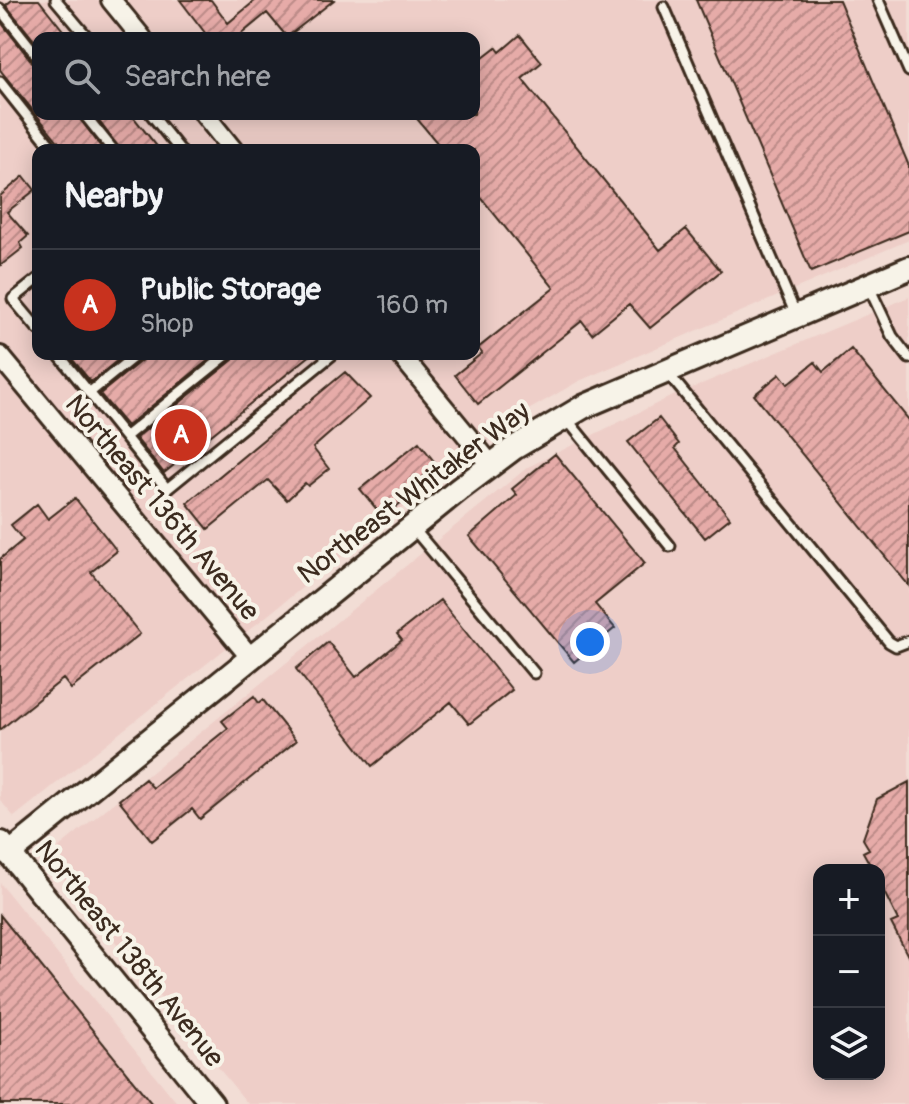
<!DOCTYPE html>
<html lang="en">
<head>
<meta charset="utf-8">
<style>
  :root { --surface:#171b24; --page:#20242c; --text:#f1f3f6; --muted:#9ea1a6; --line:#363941; --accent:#c8321e }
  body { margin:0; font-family:Pangolin,sans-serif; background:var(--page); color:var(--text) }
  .controls { position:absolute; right:24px; bottom:24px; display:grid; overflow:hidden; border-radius:16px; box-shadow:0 4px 20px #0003 }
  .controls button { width:72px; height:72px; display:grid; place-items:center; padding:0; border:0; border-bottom:2px solid var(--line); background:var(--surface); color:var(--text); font:40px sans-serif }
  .you { position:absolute; left:590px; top:642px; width:28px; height:28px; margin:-20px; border:6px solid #fff; border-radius:50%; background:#1a73e8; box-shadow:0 0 0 12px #1a73e833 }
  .badge { display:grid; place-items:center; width:52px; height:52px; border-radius:50%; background:var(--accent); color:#fff; font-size:26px; font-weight:700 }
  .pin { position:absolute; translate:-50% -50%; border:4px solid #fff; box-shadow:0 2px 8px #0006 }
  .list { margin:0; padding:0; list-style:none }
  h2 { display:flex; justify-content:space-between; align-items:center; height:104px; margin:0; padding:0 32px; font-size:34px }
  h2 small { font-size:26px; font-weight:400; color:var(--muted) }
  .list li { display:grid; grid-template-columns:52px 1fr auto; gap:24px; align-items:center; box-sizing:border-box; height:112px; padding:0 32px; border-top:2px solid var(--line) }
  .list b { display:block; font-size:30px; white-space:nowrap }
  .list p { margin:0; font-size:26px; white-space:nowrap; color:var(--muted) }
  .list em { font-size:26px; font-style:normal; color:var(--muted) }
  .icon { flex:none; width:44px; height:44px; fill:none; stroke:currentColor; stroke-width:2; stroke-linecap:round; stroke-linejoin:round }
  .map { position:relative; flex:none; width:909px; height:1104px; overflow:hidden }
  .search { position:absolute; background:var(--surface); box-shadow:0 4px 20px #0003; left:32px; top:32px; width:448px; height:88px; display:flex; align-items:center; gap:20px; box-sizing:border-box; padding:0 28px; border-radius:16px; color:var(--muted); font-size:30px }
  .panel { position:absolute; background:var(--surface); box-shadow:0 4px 20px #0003; left:32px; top:144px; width:448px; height:216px; border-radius:16px }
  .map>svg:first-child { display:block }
  .built { fill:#eecec8; fill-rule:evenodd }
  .building { fill:url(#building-hatch); stroke:#3b2a1e; stroke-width:2 }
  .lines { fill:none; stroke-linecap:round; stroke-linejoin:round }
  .service-casing { stroke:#3b2a1e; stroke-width:15 }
  .minor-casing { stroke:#3b2a1e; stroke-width:24 }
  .tertiary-casing { stroke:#3b2a1e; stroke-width:28 }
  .service { stroke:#f7f3e8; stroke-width:9 }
  .minor { stroke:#f7f3e8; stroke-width:18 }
  .tertiary { stroke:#f7f3e8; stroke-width:22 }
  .labels { text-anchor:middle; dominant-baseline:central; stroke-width:8; stroke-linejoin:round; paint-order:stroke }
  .street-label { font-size:28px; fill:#3b2a1e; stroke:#f7f3e8 }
</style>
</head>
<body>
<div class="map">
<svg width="909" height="1104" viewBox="0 0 909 1104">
  <defs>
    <pattern id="building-hatch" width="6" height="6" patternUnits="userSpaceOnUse" patternTransform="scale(2)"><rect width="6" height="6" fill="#e6aba8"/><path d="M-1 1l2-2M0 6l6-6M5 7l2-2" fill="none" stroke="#bc8b88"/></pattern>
  </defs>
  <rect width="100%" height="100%" fill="#f2ddd5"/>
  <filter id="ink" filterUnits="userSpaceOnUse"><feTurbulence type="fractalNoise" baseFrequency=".0125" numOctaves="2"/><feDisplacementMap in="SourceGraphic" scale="16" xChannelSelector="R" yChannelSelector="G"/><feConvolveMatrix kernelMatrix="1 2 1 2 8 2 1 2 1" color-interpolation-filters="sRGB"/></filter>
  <g filter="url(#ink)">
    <path class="built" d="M0 0H909V240L579 381 518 416 14 817 0 800ZM38 38H474V114H38ZM38 150H474V354H38Z
      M909 297V1104H248L55 868 59 847 528 467 666 399ZM819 870H879V1074H819Z
      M0 883 178 1104H0Z"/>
    <path class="building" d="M12 0H39L69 38H38V45L6 5Z
      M180 0H211L228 23 256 0H334L287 37 267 13 239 36 240 38H209Z
      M696 0H839L909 166V231L811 272Z
      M0 21 32 62 38 64V114H77L103 150H65L0 70Z
      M520 35 542 62 522 79 660 250 686 229 721 271 650 328 629 304 592 334 582 321 478 404 455 375 482 353 478 348 554 288 474 189V150H443L413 114H474V64L496 47 500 52Z
      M94 114H131L160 150H120Z
      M24 176 35 190 7 212 28 236 20 243 23 248 0 266V196Z
      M851 349 909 420V586L754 395 780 374 788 384 815 362 823 372Z
      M68 354H125L91 382Z
      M144 354H216L127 426 100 394 142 360Z
      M235 354H312L164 473 136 438 233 360Z
      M345 372 370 398 313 448 329 469 308 486 305 483 287 500 268 480 208 529 187 503Z
      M659 418 679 444 675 448 730 518 705 538 628 442Z
      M419 442 436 464 415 485 418 489 383 517 360 489Z
      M555 454 645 563 595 604 615 628 574 662 469 536 517 495 512 489Z
      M75 498 117 551 91 572 140 634 71 689 63 679 0 730V559L23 540 11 525 37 504 48 519Z
      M440 600 512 690 469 724 451 702 372 766 296 669 328 642 356 677 402 640 397 634Z
      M254 696 259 703 263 700 296 741 200 819 192 809 152 841 119 800 145 779 153 788 228 728 222 721Z
      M909 782V958L891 923 898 920 879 882V870H873L863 852 869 849 863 839 877 799Z
      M0 915 152 1104H0Z"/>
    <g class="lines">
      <g class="service-casing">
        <path id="service" d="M56 0 88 38
          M878 0 909 71
          M664 7 796 315
          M0 9 38 57
          M0 82 54 150
          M84 114 113 150
          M151 114 180 150
          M38 279 13 299 38 329
          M868 285 892 336 909 358
          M58 354 167 489 333 354
          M666 371 889 642 896 646 909 641
          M89 393 137 354
          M565 417 670 546
          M125 437 228 354
          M413 528 534 673"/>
      </g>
      <g class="minor-casing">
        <path id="minor" d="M111 0 142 38
          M204 114 233 150
          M400 354 491 465
          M0 356 251 658"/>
      </g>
      <g class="tertiary-casing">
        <path id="tertiary" d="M1 843 212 1104
          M9 854 458 490 514 448 583 407 909 268"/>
      </g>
      <use href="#service" class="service"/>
      <use href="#minor" class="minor"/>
      <use href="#tertiary" class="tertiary"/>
    </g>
  </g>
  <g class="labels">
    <g class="street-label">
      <text transform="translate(414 493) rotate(-37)">Northeast Whitaker Way</text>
      <text transform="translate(162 508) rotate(50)">Northeast 136th Avenue</text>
      <text transform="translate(129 954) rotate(51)">Northeast 138th Avenue</text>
    </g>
  </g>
</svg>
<div class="controls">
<button>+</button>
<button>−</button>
<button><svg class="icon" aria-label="layers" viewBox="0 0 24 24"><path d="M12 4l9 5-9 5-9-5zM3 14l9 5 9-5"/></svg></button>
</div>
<div class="you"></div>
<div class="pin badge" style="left:181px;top:435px">A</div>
<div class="search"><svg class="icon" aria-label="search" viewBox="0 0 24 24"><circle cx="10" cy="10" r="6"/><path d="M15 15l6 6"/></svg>Search here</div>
<section class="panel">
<h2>Nearby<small></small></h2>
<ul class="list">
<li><span class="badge">A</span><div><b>Public Storage</b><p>Shop</p></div><em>160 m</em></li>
</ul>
</section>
</div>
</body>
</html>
